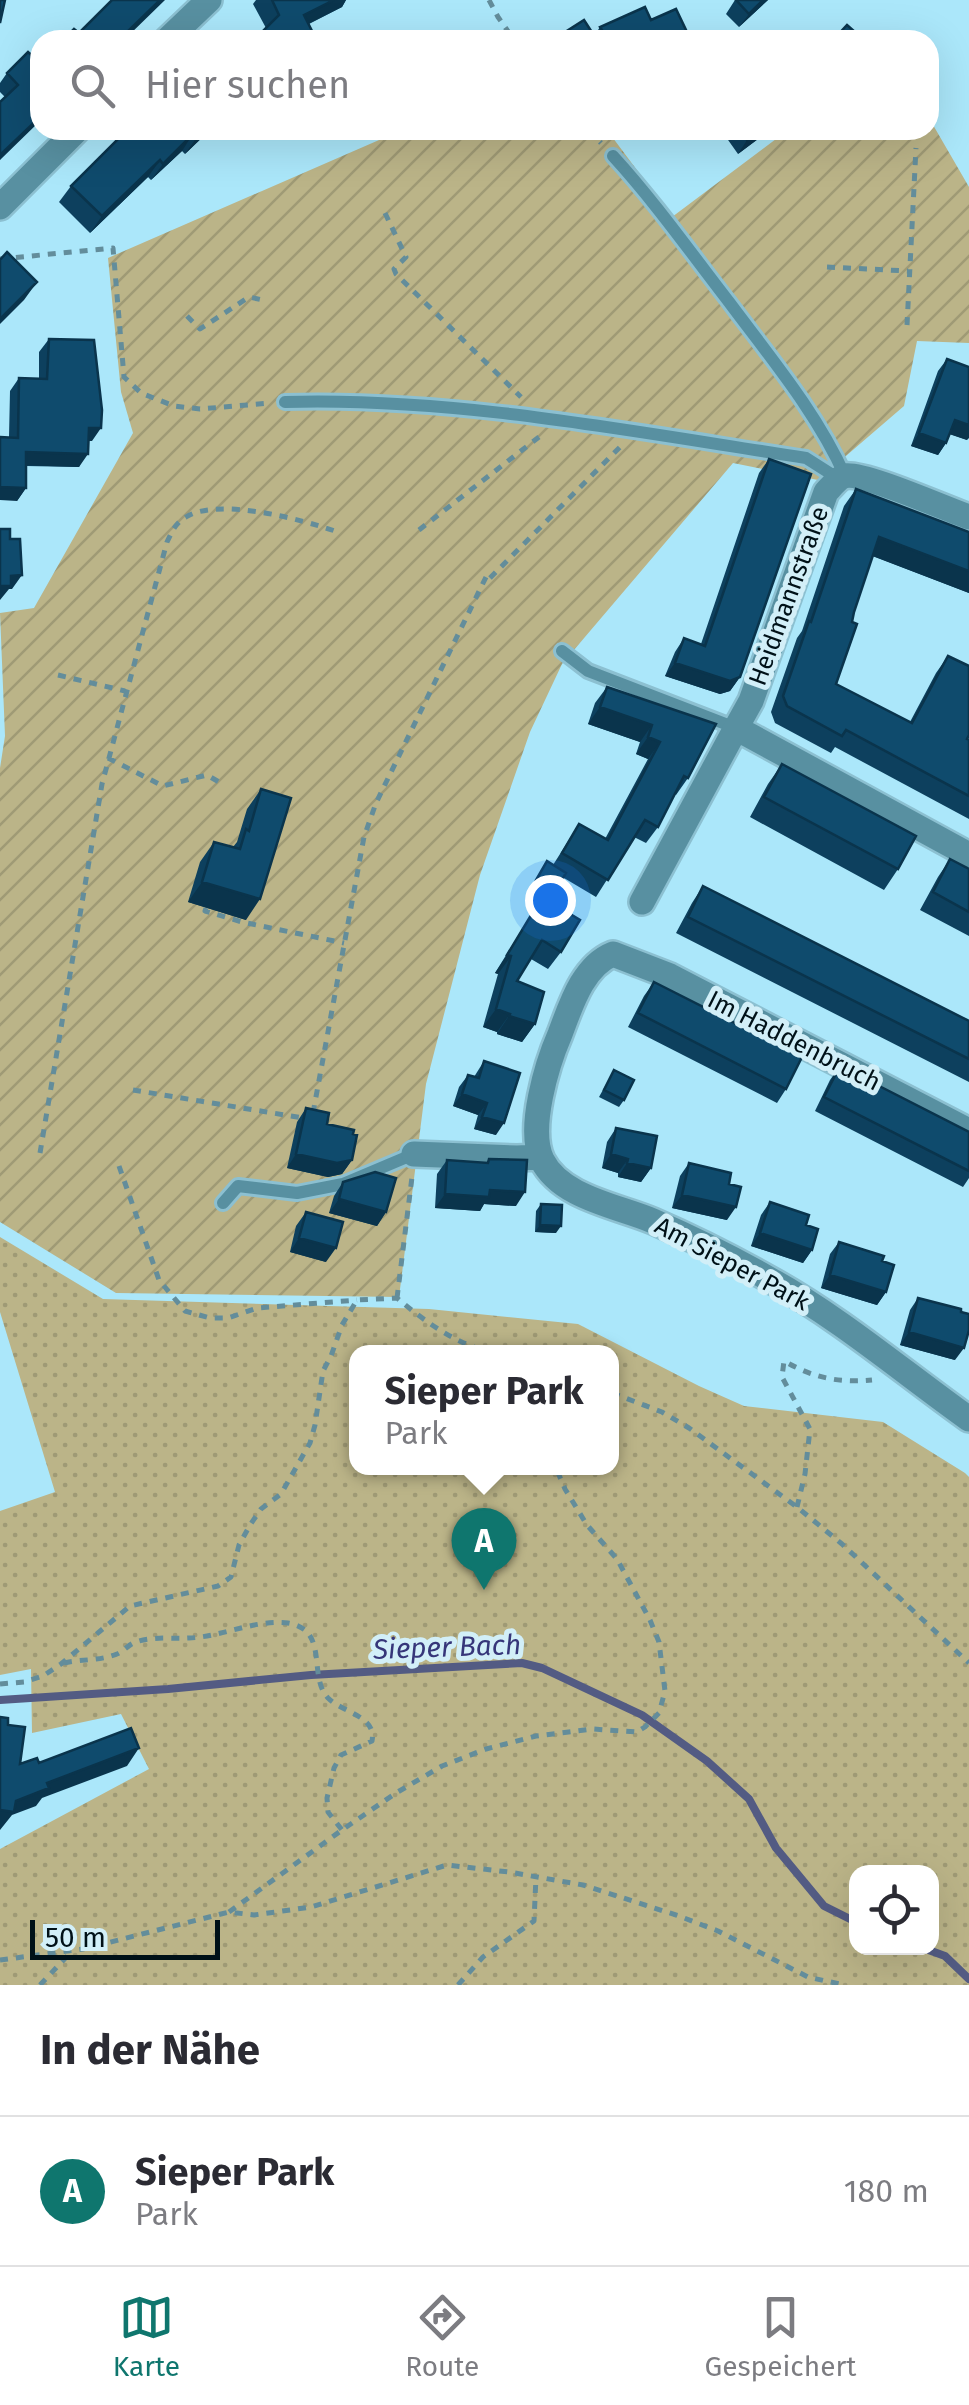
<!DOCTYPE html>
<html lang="de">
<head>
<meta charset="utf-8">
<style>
  :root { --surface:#fff; --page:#f2f2f3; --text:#2b2b33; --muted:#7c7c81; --line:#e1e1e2; --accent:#0f766e }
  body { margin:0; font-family:"Fira Sans",sans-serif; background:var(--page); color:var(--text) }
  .controls { position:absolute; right:30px; bottom:30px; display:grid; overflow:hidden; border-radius:20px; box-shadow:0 10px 40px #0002 }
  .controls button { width:90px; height:90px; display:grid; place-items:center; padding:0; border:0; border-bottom:2px solid var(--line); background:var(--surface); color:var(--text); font:50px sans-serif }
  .scale { position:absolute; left:30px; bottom:25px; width:190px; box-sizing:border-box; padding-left:10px; border:5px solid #001118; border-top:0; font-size:28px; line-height:35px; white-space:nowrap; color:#001118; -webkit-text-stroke:8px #d2eff8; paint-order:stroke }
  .you { position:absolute; left:550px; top:900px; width:35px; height:35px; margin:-25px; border:8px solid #fff; border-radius:50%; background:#1a73e8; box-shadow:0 0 0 15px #1a73e833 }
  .badge { display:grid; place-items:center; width:65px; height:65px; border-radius:50%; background:var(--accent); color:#fff; font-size:32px; font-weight:700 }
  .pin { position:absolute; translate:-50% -82px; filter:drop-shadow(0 2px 5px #0008) }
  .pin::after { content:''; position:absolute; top:52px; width:35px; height:30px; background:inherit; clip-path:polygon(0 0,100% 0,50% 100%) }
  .popup { position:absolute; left:349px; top:1345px; width:270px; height:130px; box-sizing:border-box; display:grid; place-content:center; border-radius:20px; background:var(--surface); filter:drop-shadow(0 2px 8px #0005); font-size:32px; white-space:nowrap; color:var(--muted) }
  .popup b { font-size:38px; color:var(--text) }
  .popup::after { content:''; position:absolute; left:50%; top:100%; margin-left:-20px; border:20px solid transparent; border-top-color:var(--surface) }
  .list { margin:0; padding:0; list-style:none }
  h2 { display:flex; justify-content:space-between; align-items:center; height:130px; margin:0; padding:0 40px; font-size:42px }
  h2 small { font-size:32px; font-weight:400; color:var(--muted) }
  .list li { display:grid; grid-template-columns:65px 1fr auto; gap:30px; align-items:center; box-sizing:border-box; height:150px; padding:0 40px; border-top:2px solid var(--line) }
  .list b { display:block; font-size:38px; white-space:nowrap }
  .list p { margin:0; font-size:32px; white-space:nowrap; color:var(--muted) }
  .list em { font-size:32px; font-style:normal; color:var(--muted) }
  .icon { flex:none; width:55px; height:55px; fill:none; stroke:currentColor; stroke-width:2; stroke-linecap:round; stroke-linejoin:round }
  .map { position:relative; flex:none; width:969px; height:1985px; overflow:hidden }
  .search { position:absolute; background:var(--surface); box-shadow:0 10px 40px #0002; left:30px; right:30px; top:30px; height:110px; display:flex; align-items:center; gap:25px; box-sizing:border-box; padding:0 35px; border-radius:30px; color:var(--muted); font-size:38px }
  .sheet { height:280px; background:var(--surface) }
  nav { display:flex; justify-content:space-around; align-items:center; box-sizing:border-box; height:140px; border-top:2px solid var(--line); background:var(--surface); font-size:28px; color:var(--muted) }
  nav a { display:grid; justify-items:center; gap:5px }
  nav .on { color:var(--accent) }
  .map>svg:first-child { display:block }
  .grass { fill:url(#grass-dots); fill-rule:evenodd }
  .garden { fill:url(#garden-furrows) }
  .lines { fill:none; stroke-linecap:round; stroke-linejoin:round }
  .stream { stroke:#535b83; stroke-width:8 }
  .service-casing { stroke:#8cc0d1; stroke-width:18 }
  .minor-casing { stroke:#8cc0d1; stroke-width:30 }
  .path { stroke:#638d9b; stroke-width:5; stroke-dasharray:8 8; stroke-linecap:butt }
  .service { stroke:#5890a1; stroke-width:12 }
  .minor { stroke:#5890a1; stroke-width:25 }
  .wall { fill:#0d405e }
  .shaded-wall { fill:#0a344c }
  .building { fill:#0f4b6d; stroke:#0a344c; stroke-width:2.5 }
  .labels { text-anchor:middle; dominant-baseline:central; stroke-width:10; stroke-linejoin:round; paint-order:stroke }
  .street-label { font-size:25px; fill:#001118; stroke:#d2eff8 }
  .water-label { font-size:28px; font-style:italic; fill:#363679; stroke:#d2eff8 }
</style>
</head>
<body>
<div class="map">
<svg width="969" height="1985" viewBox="0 0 969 1985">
  <defs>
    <pattern id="grass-dots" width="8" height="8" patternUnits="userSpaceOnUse" patternTransform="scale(2.5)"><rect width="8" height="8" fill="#bbb488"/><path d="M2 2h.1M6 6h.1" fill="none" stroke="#9f9a75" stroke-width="1.8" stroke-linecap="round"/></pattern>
    <pattern id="garden-furrows" width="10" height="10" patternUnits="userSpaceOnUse" patternTransform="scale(2.5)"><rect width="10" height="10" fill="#bbb488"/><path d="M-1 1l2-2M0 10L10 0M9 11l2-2" fill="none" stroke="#9f9a75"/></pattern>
  </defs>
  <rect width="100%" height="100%" fill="#abe7fa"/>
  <path class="grass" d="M0 1237 103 1299 429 1309 578 1324 699 1386 744 1406 883 1422 965 1473 969 1477V1985H0V1849L149 1769 121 1714 32 1733 31 1669 0 1675V1511L55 1492 0 1312ZM356 1352H612V1468H356ZM856 1872H932V1948H856Z"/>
  <path class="garden" d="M929 118 969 187V343L917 341 904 406 818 480 733 463 562 664 530 732 480 875 426 1084 399 1297 116 1293 0 1222V768L5 736 0 613 34 608 133 433 121 392 108 258 402 130H607L672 217 788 130H929Z"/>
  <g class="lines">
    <path class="stream" d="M0 1700 168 1689 311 1675 522 1663 542 1668 642 1715 707 1761 749 1799 776 1848 824 1906 856 1922
      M923 1948 945 1956 969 1979"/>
    <g class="service-casing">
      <path id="service" d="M613 156C655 202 691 253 729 302 770 357 817 413 845 476
        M285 402C457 397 636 432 806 458L839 479
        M562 651 588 671 736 728
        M223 1203 238 1186 297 1193 343 1184 414 1154"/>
    </g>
    <g class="minor-casing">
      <path id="minor" d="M167 40 209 0
        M0 207 77 130
        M969 517C948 510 861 471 844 476 838 478 831 487 826 492L751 701 736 728 969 855
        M642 902 736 728
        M969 1131 670 976 613 954C583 966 571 1005 560 1034 547 1064 527 1129 542 1160 561 1198 618 1206 653 1221 692 1238 732 1258 769 1279 840 1318 903 1372 969 1419
        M414 1154 517 1158 540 1157"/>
    </g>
    <path class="path" d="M489 0 498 17 514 40
      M589 130 601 143
      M385 213 406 257 394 269 396 274 521 397
      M0 259 113 248 124 377 141 393 174 406 200 409 270 403
      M827 267 908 271
      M187 316 200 329 249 297 263 300
      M907 325 916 148
      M419 530 539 437
      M490 578 622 445
      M58 675 125 691
      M108 758 163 786 207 775 219 782
      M206 908 205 911 242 922 344 943
      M133 1090 303 1118
      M313 1113 364 837 376 803 487 575
      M40 1153 102 784 167 542C172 532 175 523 186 517 218 497 300 519 335 531
      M119 1166 159 1280 185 1311 210 1318H228L257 1308 357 1300
      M397 1298 412 1177
      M612 1393 662 1412 689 1428 797 1507 842 1544 969 1663
      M797 1507 805 1474 810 1429 782 1377 784 1361C814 1378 838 1383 872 1380
      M64 1663C81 1659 100 1661 117 1654 124 1651 129 1644 136 1642 153 1636 172 1639 189 1638 222 1637 255 1619 288 1623 295 1624 304 1628 308 1633 322 1651 312 1681 328 1698 343 1713 377 1716 372 1741L341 1755 334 1768 327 1798 328 1812 342 1830
      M0 1684 24 1682 43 1676 61 1664 130 1606 218 1586 231 1577 239 1545 250 1525 261 1509 281 1494 310 1443 315 1425 323 1371 331 1356 342 1325 357 1300 397 1298C424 1321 456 1344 490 1352
      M229 1912 342 1830 396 1793 442 1766 486 1749 536 1736 593 1729 637 1732 645 1727 659 1713 665 1691 659 1642 650 1620 617 1559 587 1525 565 1489 556 1468
      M0 1960 83 1949 229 1912 254 1915 311 1907 447 1865 509 1872 583 1885 679 1916 718 1931 808 1977 844 1985
      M40 1985 72 1951
      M458 1985 483 1957 534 1921 536 1877"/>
    <use href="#service" class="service"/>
    <use href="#minor" class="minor"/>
  </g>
  <path class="wall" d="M256 0H346L342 7 309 24 266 28 253 4Z
    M735 0H768L739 27 726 14Z
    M651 20 686 30 679 40H556L559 36H594L600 27Z
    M28 52 0 160 5 97 0 92V83L7 73Z
    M127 130H210L185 154 182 151 151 180 148 177 90 233 59 202 71 186Z
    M721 130H766L762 136 738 154Z
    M49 339 92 441H89L79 467 26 466V488L17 501 9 437 10 391 19 378H39V352Z
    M947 359 967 440 950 434 946 443 938 455 911 446 938 371Z
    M769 459 740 677 730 691 720 694 665 676 675 652 684 638 701 644 759 473Z
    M856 489 969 532V593L873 556 854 612 836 684 910 722 936 673 948 656 967 739 969 740V819L835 747 831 753 775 723 771 712 797 638 802 631 844 506Z
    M607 687 716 724 688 778 676 795 675 794 658 827 646 843 634 837 596 897 564 878 550 899 531 887 547 861 553 865 579 824 605 839 648 759 636 754 640 742 588 724 595 703Z
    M782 764 898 869 884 890 750 817 768 784Z
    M261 789 246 920 188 902 200 862 214 842 233 847 237 842 247 809Z
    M950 859 969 869V936L920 910 938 877Z
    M703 886 969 1021V1082L676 933 692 903Z
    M542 897 561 952 548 969 531 959 517 981 535 1024 522 1042 497 1034V1032L483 1027 498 974 495 973Z
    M654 982 786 1089 777 1103 628 1027 644 996Z
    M484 1061 496 1135 474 1129 478 1115 453 1106 459 1087 468 1075 474 1077Z
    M840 1066 969 1132V1178L963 1187 815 1111 830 1080Z
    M614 1070 624 1100 619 1107 599 1097Z
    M306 1108 327 1124 352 1160 342 1174 328 1177 287 1168 297 1122Z
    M616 1128 651 1168 641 1182 618 1177V1173L602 1168 607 1142Z
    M489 1159 516 1206 484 1204 480 1211 435 1208 437 1174 447 1160 486 1163Z
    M689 1163 729 1184 727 1220 672 1208 680 1176Z
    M343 1182 386 1212 377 1226 329 1213 334 1196Z
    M770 1202 806 1225 812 1250 803 1263 751 1246 761 1215Z
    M541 1204 556 1233 535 1232 536 1211Z
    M306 1212 326 1262 290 1252 296 1226Z
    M839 1242 882 1261 886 1292 877 1305 821 1288 830 1254Z
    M918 1298 955 1360 900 1345 910 1310Z"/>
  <path class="shaded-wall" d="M160 0H165L124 40H119Z
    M334 0H346L342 7 292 32 304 15Z
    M763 0H768L739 27 749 14Z
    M686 30 679 40H664Z
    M312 31 306 40H295Z
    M40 117V121L0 160V155Z
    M204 130H210L185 154 197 137Z
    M761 130H766L762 136 738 154 747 140Z
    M193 134 182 151 151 180 163 164Z
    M160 160 148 177 90 233 102 216Z
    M37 282 24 300 0 324V319Z
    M955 420 969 425V438L967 440 946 433Z
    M89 428H101L92 441H80Z
    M919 433 946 443 938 455 911 446Z
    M26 452 88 454 79 467 17 465Z
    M0 487 26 488 17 501 0 500Z
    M879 537 969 571V593L867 554Z
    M22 575 12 589H9L0 600V586L11 576Z
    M675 663 740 677 730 691 720 694 665 676Z
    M600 707 652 725 640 742 588 724Z
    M648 737 660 742 648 759 636 754Z
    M202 882 260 899 246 920 188 902Z
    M507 955 511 956 498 974 495 973Z
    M496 1009 510 1014 497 1032 483 1027Z
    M509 1016 535 1024 522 1042 497 1034Z
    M462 1094 487 1103 478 1115 453 1106Z
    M482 1117 504 1123 496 1135 474 1129Z
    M296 1154 352 1160 342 1174 328 1177 287 1168Z
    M611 1154 628 1159 618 1173 602 1168Z
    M627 1163 651 1168 641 1182 618 1177Z
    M490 1190 525 1192 516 1206 484 1204 480 1211 435 1208 445 1194Z
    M682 1195 736 1207 727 1220 672 1208Z
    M339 1199 386 1212 377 1226 329 1213Z
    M540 1225 561 1226 556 1233 535 1232Z
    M760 1233 812 1250 803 1263 751 1246Z
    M299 1238 336 1248 326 1262 290 1252Z
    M830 1275 886 1292 877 1305 821 1288Z
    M909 1332 964 1348 955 1360 900 1345Z
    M139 1748 127 1766 42 1798 36 1806 12 1815 0 1830V1810L47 1783Z"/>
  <path class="building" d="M0 0H5L0 23Z
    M112 0H160L119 40H63L74 29 79 33Z
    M272 0H334L304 15 312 31 295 40H254L279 15Z
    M736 0H763L749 14Z
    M645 7 651 20 676 9 686 30 664 40H608L600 27Z
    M584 20 597 40H561L559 36Z
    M847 25 864 40H833Z
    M28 52 40 63V117L0 155V102L18 85 7 73Z
    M127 130H204L197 137 193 134 163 164 160 160 102 216 71 186Z
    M740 130H761L747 140Z
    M7 252 37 282 0 319V260Z
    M49 339 94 340 102 410 101 428H89L88 454 26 452V488L0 487V437L18 438 19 378 47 379Z
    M947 359 969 367V425L955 420 946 443 919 433Z
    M769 459 811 474 740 677 730 681 675 663 684 638 705 646Z
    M856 489 969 532V571L879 537 854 612 852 622 857 624 836 684 912 723 948 656 969 666V735L967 739 969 740V796L846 730 842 736 787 706 783 696 809 621 811 622Z
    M0 529H10V539H20L22 575 11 576V586H0Z
    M607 687 716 724 688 778 684 776 658 827 645 820 608 880 562 853 579 824 608 840 660 742 648 737 652 725 600 707Z
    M782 764 916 836 898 869 764 797Z
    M261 789 291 798 260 899 202 882 214 842 240 849 246 829 249 831Z
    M950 859 969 869V912L933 892Z
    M547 861 566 873 555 892 536 880Z
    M703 886 969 1021V1059L688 917Z
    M542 897 580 920 561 952 542 940 517 981 544 992 535 1024 509 1016 510 1014 496 1009 511 956 507 955Z
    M654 982 802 1057 786 1089 638 1013Z
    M484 1061 520 1073 504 1123 482 1117 487 1103 462 1094 468 1075 479 1078Z
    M840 1066 969 1132V1171L824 1097Z
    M614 1070 634 1080 624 1100 604 1090Z
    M306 1108 329 1113 327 1124 354 1130 353 1134 357 1135 352 1160 337 1163 296 1154Z
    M616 1128 657 1136 651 1168 627 1163 628 1159 611 1154Z
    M489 1159 527 1160 525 1192 490 1190 489 1197 445 1194 447 1160 488 1163Z
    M689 1163 731 1173 729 1184 741 1187 736 1207 682 1195Z
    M375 1172 396 1178 386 1212 339 1199 343 1182Z
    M770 1202 809 1215 806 1225 818 1229 812 1250 760 1233Z
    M541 1204 562 1205 561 1226 540 1225Z
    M306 1212 343 1222 336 1248 299 1238Z
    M839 1242 884 1256 882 1261 894 1265 886 1292 830 1275Z
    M918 1298 961 1309V1312L969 1314V1330L964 1348 909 1332Z
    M0 1717 8 1718V1725L25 1727 20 1764 37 1758 39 1763 131 1728 139 1748 47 1783 49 1788 16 1801 14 1812 0 1810Z"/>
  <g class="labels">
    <g class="street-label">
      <text transform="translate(789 596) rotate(-70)">Heidmannstraße</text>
      <text transform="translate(794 1041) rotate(27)">Im Haddenbruch</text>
      <text transform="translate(732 1264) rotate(28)">Am Sieper Park</text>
    </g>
    <g class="water-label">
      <text transform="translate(447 1647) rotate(-2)">Sieper Bach</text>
    </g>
  </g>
</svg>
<div class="controls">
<button><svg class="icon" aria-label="locate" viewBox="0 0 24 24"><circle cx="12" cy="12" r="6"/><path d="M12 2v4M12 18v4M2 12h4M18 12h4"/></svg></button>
</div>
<div class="scale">50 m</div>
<div class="you"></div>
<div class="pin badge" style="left:484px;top:1590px">A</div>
<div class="popup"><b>Sieper Park</b>Park</div>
<div class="search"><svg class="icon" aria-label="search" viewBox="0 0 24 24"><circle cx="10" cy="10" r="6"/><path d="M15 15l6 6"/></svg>Hier suchen</div>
</div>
<section class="sheet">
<h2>In der Nähe<small></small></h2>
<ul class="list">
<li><span class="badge">A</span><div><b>Sieper Park</b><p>Park</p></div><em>180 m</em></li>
</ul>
</section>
<nav>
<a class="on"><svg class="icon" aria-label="map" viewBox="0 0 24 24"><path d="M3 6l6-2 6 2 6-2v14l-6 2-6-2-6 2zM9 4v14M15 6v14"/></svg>Karte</a>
<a><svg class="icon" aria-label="directions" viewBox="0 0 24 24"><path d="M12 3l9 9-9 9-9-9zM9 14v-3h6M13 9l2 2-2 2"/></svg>Route</a>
<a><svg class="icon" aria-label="saved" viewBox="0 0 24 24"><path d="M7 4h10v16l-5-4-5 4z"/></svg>Gespeichert</a>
</nav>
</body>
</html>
